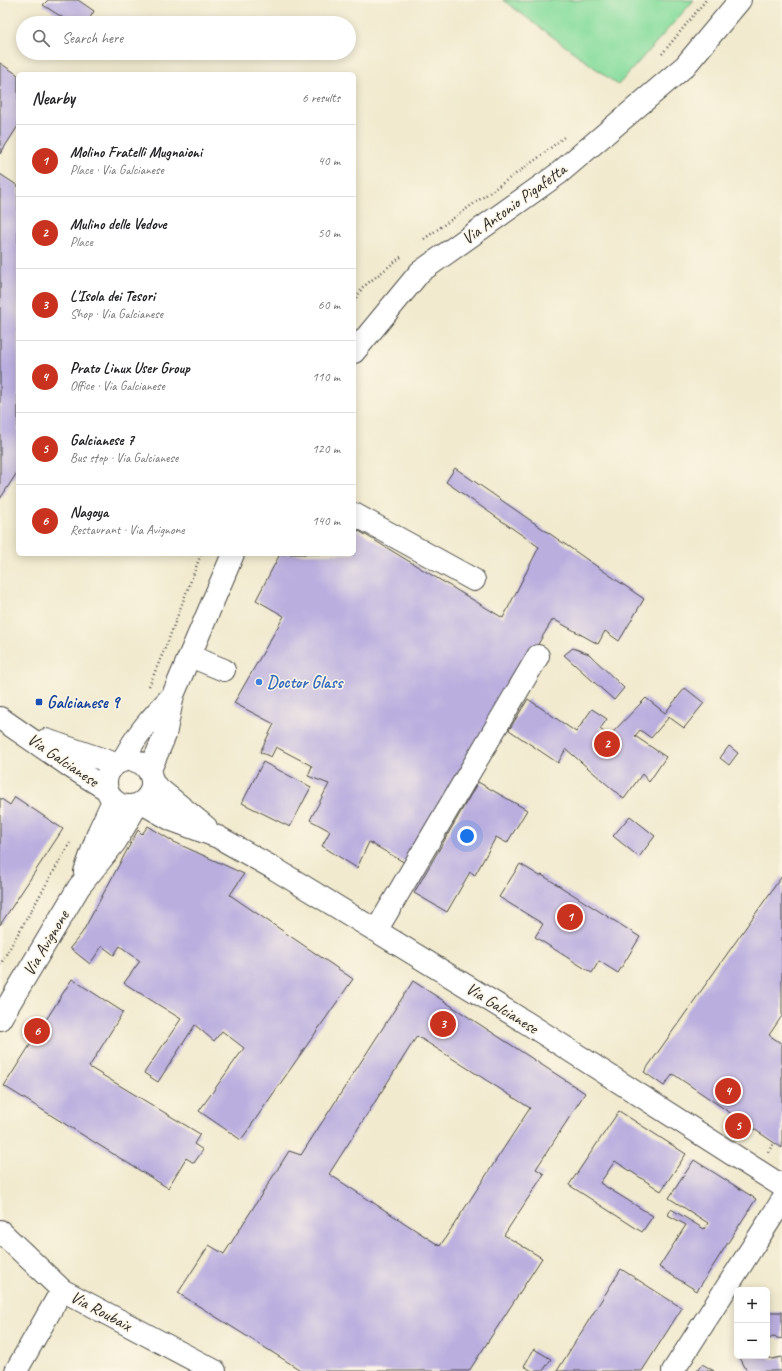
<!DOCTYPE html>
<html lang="en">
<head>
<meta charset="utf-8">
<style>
  :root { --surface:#fff; --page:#f2f2f2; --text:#202124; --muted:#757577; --line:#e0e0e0; --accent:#c8321e }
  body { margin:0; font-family:Caveat,sans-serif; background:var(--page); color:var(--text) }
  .controls { position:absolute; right:12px; bottom:12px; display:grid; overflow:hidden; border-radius:6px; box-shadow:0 2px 10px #0003 }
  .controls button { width:36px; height:36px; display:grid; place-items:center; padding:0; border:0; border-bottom:1px solid var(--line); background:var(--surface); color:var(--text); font:20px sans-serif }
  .you { position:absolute; left:467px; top:836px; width:14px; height:14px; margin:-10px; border:3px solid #fff; border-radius:50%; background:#1a73e8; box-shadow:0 0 0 6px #1a73e833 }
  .badge { display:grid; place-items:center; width:26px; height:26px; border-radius:50%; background:var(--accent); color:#fff; font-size:13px; font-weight:700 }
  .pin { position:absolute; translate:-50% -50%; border:2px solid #fff; box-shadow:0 1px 4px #0006 }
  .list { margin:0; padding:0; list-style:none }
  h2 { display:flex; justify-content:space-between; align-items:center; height:52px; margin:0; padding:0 16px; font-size:17px }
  h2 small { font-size:13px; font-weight:400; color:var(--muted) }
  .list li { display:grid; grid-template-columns:26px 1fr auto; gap:12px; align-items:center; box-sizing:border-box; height:72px; padding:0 16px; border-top:1px solid var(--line) }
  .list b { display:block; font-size:15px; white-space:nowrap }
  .list p { margin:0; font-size:13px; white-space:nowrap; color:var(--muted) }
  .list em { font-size:13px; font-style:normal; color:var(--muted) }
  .icon { flex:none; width:22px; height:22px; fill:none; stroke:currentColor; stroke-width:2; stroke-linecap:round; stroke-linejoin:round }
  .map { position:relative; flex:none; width:782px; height:1371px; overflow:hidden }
  .search { position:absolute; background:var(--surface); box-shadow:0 2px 10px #0003; left:16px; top:16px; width:340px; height:44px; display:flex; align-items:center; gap:10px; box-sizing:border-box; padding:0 14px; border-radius:22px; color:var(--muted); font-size:15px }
  .panel { position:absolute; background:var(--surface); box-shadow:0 2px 10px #0003; left:16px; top:72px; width:340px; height:484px; border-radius:6px }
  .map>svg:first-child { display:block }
  .green { fill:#89dd9f; stroke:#5a8465 }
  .building { fill:#baaedf; fill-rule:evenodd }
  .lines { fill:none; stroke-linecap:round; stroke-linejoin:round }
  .minor-casing { stroke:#494844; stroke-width:24 }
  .path { stroke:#494844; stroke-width:2.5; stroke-dasharray:1 3; stroke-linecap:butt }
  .minor { stroke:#fff; stroke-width:22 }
  .shop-dot { fill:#3f7fe0; stroke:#fcf5e5; stroke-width:1.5 }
  .transit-dot { fill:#1a4fb4; stroke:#fcf5e5; stroke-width:1.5 }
  .labels { text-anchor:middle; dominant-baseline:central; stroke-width:3; stroke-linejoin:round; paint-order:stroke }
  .street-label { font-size:17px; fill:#2b2b2b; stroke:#fcf5e5 }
  .shop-label { font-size:17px; font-weight:bold; fill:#366cbe; stroke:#fcf5e5; text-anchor:start }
  .transit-label { font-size:17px; font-weight:bold; fill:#164399; stroke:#fcf5e5; text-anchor:start }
</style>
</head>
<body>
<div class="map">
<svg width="782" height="1371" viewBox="0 0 782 1371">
  <rect width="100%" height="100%" fill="#fcf5e5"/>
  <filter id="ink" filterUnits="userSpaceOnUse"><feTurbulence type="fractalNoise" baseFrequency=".025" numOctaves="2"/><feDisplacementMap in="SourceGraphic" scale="8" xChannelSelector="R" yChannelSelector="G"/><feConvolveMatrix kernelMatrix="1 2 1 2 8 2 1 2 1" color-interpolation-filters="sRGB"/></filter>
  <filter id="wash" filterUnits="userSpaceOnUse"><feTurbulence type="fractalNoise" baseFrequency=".012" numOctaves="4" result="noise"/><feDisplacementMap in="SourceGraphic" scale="16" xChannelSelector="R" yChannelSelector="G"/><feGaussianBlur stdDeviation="0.9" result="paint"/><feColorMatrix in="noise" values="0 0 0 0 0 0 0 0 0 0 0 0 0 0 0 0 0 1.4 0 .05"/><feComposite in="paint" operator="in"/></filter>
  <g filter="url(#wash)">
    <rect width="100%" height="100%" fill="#f1eacf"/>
    <path class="green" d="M503 0H694L618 85Z"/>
    <g id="blocks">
      <path class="building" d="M48 0H78L94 11 87 23H71L43 5Z
        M0 63 18 75V126L0 154Z
        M0 174 18 186V471L0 499Z
        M455 468 644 599 619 641 605 631 598 644 553 619 407 864 369 842 357 868 322 846 330 831 310 820 329 784 308 776 312 766 276 747 271 757 260 752 274 724 234 703 284 616 256 600 280 554H354V528L503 618 539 547 446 482Z
        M573 648 589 654 624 688 614 700 564 655Z
        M685 688 704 703 684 728 669 717 651 738 640 730 635 736 666 757 649 782 642 774 624 799 566 749 558 763 509 730 528 699 576 732 592 709 607 719 600 729 609 736 646 698 665 713Z
        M729 746 738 753 729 765 720 758Z
        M263 762 311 787 290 827 242 803Z
        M478 782 527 810 507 843 496 837 475 875 470 872 447 912 414 893Z
        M15 797 63 829 0 925V798L10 805Z
        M630 816 655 836 639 857 613 836Z
        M148 826 174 842 244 874 230 895 353 979 241 1140 199 1111 244 1048 222 1031 214 1041 195 1025 158 1082 144 1073 181 1019 124 983 140 961 120 946 114 955 102 946 90 964 70 948 82 933 138 830 142 834Z
        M520 864 540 876 542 875 640 937 618 973 599 961 592 973 535 937 543 924 499 897Z
        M782 876V1016L769 1035 782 1044V1148L673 1074 664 1086 644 1072Z
        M72 979 123 1012 89 1067 200 1134 194 1144 203 1150 194 1163 186 1158 168 1188 4 1086Z
        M413 981 585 1093 536 1169 544 1174 504 1235 542 1258 469 1371H302L178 1293 209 1245 224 1254 289 1151 301 1155ZM417 1036 530 1108 440 1246 329 1174Z
        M619 1111 686 1154 661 1191 615 1161 600 1183 653 1216 642 1232 569 1185Z
        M694 1160 756 1199 697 1291 659 1267 686 1225 668 1215 671 1209 704 1229 708 1223 669 1198Z
        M621 1269 682 1308 642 1371H557Z
        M770 1312H782V1339L773 1337 767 1340V1313Z
        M534 1349 551 1359 543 1371H532L524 1366Z
        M739 1356H767L772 1359 782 1357V1371H747Z
        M702 1364 714 1371H697Z"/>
    </g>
  </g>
  <g filter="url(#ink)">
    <use href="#blocks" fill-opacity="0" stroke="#494844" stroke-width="1"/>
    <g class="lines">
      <g class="minor-casing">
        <path id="minor" d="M354 352 420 272 558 174 685 66 740 0
          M354 514 474 580
          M190 656 224 670
          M0 718 74 769 106 789
          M46 740 116 764
          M106 783a23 23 0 1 1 46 0a23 23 0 1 1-46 0Z
          M123 761C135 735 153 716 173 695
          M149 772 165 735 173 695 233 554
          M152 783 206 827
          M142 803 172 820 218 837 275 869 527 1023 782 1186
          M85 872 99 831 113 801
          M376 931 538 656
          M0 1019 79 887 116 841 137 805
          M0 1231 62 1290 215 1371
          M16 1371 62 1290
          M673 1371 782 1201"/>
      </g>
      <path class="path" d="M662 54 706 0
        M424 239 538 158 564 137
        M354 301 363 287 401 257
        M149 686 168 641 201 554
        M0 965 70 843
        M768 1152 774 1143"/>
      <use href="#minor" class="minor"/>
    </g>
  </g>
  <circle class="shop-dot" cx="259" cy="682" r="4"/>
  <rect class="transit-dot" x="35" y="698" width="8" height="8" rx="2"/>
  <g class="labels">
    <g class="street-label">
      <text transform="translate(514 204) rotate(-36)">Via Antonio Pigafetta</text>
      <text transform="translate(63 760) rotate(34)">Via Galcianese</text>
      <text transform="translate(46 943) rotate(-59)">Via Avignone</text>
      <text transform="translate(502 1008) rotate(32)">Via Galcianese</text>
      <text transform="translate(101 1311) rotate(28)">Via Roubaix</text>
    </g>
    <g class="shop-label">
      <text x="267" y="682">Doctor Glass</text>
    </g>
    <g class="transit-label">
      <text x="47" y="702">Galcianese 9</text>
    </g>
  </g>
</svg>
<div class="controls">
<button>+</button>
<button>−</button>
</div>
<div class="you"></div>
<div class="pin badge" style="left:570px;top:917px">1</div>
<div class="pin badge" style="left:607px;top:744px">2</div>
<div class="pin badge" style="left:443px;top:1024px">3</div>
<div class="pin badge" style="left:728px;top:1091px">4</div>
<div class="pin badge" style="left:738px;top:1126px">5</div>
<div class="pin badge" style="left:37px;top:1031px">6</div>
<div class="search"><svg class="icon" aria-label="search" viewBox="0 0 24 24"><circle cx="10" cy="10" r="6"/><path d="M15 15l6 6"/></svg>Search here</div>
<section class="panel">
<h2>Nearby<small>6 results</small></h2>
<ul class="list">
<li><span class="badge">1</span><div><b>Molino Fratelli Mugnaioni</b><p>Place · Via Galcianese</p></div><em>40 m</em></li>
<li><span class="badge">2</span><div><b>Mulino delle Vedove</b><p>Place</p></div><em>50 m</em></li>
<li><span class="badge">3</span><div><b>L'Isola dei Tesori</b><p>Shop · Via Galcianese</p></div><em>60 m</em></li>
<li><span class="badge">4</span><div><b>Prato Linux User Group</b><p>Office · Via Galcianese</p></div><em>110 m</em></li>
<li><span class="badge">5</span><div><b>Galcianese 7</b><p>Bus stop · Via Galcianese</p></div><em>120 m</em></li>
<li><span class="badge">6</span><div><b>Nagoya</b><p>Restaurant · Via Avignone</p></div><em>140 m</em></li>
</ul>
</section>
</div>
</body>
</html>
